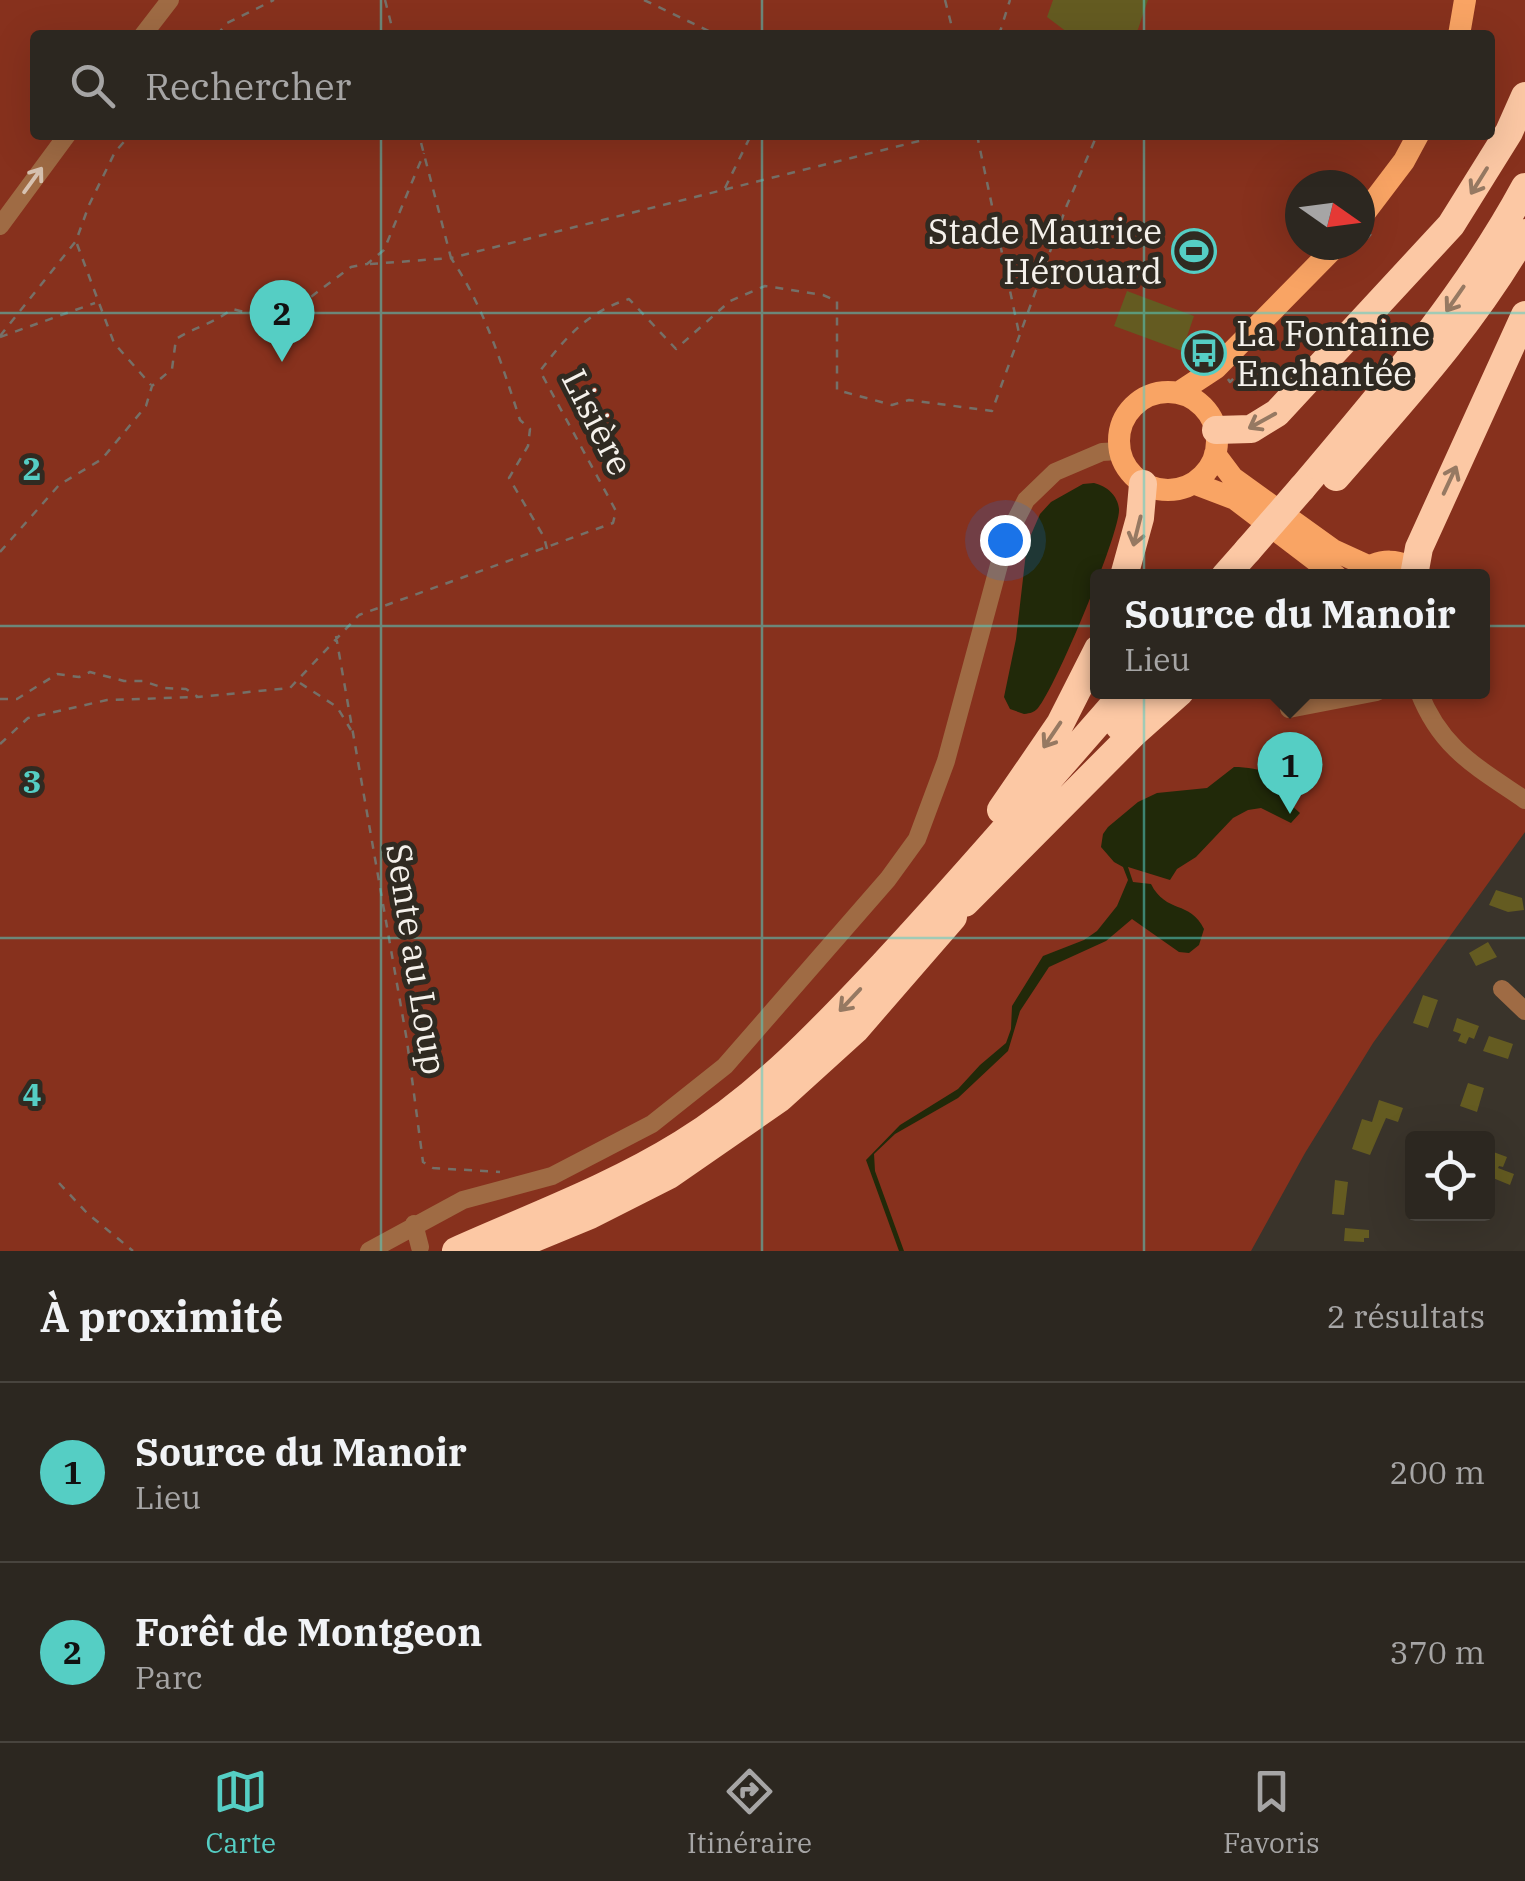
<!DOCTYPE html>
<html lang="fr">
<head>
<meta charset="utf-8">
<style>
  :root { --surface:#2c2720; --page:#342f29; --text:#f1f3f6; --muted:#a6a5a5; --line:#48443e; --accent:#55cec4 }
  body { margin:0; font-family:"IBM Plex Serif",serif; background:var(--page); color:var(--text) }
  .controls { position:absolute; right:30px; bottom:30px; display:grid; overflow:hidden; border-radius:10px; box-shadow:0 10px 40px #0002 }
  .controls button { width:90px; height:90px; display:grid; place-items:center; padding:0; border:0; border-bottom:2px solid var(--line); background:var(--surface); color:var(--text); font:50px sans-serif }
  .compass { position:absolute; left:1285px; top:170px; width:90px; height:90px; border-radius:50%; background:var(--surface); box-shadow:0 10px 40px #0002; rotate:104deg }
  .you { position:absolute; left:1005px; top:540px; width:35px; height:35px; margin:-25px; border:8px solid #fff; border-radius:50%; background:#1a73e8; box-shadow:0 0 0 15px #1a73e833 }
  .badge { display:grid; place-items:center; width:65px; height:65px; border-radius:50%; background:var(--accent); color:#111; font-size:32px; font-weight:700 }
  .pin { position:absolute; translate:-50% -82px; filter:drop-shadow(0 2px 5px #0008) }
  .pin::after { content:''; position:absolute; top:52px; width:35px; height:30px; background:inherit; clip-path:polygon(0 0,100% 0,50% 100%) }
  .popup { position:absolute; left:1090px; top:569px; width:400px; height:130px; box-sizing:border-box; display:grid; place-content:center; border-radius:10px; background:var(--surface); filter:drop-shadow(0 2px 8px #0005); font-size:32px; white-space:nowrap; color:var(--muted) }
  .popup b { font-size:38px; color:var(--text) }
  .popup::after { content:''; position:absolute; left:50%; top:100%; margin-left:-20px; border:20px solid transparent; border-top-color:var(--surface) }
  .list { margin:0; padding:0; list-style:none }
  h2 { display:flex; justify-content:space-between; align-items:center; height:130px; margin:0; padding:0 40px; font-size:42px }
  h2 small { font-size:32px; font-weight:400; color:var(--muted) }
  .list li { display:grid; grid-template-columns:65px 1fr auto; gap:30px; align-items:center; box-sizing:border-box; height:180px; padding:0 40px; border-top:2px solid var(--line) }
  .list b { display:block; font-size:38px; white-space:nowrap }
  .list p { margin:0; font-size:32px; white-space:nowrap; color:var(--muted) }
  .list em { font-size:32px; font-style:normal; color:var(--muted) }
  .icon { flex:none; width:55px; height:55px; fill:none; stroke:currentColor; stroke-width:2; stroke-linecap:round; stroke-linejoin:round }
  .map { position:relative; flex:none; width:1525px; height:1251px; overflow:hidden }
  .search { position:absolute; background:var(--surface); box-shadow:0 10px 40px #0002; left:30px; right:30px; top:30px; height:110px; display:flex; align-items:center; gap:25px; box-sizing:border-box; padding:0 35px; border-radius:10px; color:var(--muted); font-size:38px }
  .sheet { height:490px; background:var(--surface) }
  nav { display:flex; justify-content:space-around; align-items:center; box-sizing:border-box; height:140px; border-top:2px solid var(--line); background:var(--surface); font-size:28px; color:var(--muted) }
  nav a { display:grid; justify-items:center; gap:5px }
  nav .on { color:var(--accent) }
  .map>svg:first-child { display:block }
  .green { fill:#87311d; fill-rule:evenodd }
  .water { fill:#212909 }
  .building { fill:#645b21 }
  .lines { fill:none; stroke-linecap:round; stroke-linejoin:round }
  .path { stroke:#757068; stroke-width:2.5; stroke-dasharray:8 8; stroke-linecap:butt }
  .minor { stroke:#9f6b44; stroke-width:18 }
  .major { stroke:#f9a464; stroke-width:22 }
  .highway { stroke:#fcc8a4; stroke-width:28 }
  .highway-bridge { stroke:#fcc8a4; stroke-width:28 }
  .oneway { stroke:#d7c2b1 }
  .oneway2 { stroke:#967962 }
  .grid { fill:none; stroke:#55cec4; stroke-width:2.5; stroke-opacity:0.55 }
  .labels { text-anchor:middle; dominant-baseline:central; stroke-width:10; stroke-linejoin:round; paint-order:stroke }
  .poi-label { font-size:35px; fill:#f5f1eb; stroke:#302a21; text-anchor:end }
  .street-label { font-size:35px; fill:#f5f1eb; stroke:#302a21 }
  .grid-label { font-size:32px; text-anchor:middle; font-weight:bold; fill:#55cec4; stroke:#302a21; stroke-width:10; stroke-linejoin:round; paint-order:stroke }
</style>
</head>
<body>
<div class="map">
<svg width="1525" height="1251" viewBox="0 0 1525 1251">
  <rect width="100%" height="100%" fill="#3a342b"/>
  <path class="green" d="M0 0H1525V832L1373 1043 1305 1153 1251 1251H0ZM35 35H1490V135H35ZM1300 185H1360V245H1300ZM1098 576H1482V692H1098Z"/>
  <path class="water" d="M1094 483C1107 486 1118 496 1119 509 1121 531 1055 689 1038 708 1033 713 1031 713 1024 714L1010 709 1004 697 1016 639 1027 544 1040 514 1051 502 1083 484Z
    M1234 767C1259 767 1293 775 1291 805L1300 813 1291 823 1261 808 1248 810 1233 818 1196 857 1177 869 1170 880 1128 867 1133 882 1151 884C1166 914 1190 900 1204 929L1199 945 1189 953 1179 952 1132 919 1106 941 1049 967 1020 1011 1008 1051 958 1098 895 1134 874 1154 875 1171 904 1251H899L866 1160 900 1125 958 1089 980 1065 1006 1043 1011 1029 1012 1006 1043 956 1084 940 1097 931 1117 906 1128 880 1123 867 1114 862 1101 847 1103 834 1108 827 1138 802 1157 793 1207 788Z"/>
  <path class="building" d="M1053 0H1148L1136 35H1071L1047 17Z
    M1127 291 1194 316 1182 351 1114 326Z
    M1496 890 1522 898 1524 910 1508 912 1489 905Z
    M1488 942 1497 957 1476 966 1469 953Z
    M1423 995 1438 1000 1428 1028 1413 1023Z
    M1457 1018 1479 1026 1474 1039 1469 1037 1466 1044 1458 1041 1461 1034 1453 1031Z
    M1489 1036 1513 1044 1508 1059 1483 1051Z
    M1468 1083 1484 1088 1477 1112 1460 1106Z
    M1379 1100 1403 1108 1398 1122 1386 1118 1370 1155 1352 1149 1362 1119 1372 1122Z
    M1488 1150 1507 1157 1503 1167 1499 1166 1498 1168 1514 1174 1510 1185 1488 1176Z
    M1335 1180 1348 1182 1344 1215 1332 1214Z
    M1345 1228 1369 1230V1238H1364V1242L1344 1241Z"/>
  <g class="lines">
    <path class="path" d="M385 0 394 35
      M644 0 717 35
      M945 0 954 35
      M217 35 227 23 274 0
      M999 35 1010 0
      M977 135 1020 338
      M725 188 751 135
      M77 244 114 343 151 385
      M1356 250 1371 234
      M370 264 451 258 419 135
      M0 336 76 241 89 205 115 152 130 135
      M0 337 95 303
      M1228 379 1230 382 1240 372
      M547 549 544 537 509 478 528 446 530 429 520 420C501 362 485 309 451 258L943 135
      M0 552 59 485 102 459 146 406 152 386 172 369 176 339C195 327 215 323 232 309L249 313 304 302 351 267 367 264 384 250 424 153
      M336 636 407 1041 423 1162 433 1168 500 1172
      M300 683 337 707 351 730
      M0 699H17L57 674 79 677 90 672 124 681H143L164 688 186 689 198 697 290 688 359 615 613 523 616 511 540 371C566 337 587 312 629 299L676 349 730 301 765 286 823 295 837 301V390L892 405 909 400 992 411 1067 205 1097 135
      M0 744 28 718 107 700 197 697
      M59 1183 87 1213 133 1251"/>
    <path class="minor" d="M143 35 170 0
      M0 226 67 135
      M1419 692C1441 749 1477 767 1525 800
      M1289 709 1377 692
      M1502 989 1525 1011
      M414 1224 420 1247
      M369 1251 463 1200 552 1176 652 1124 725 1066 888 879 917 839 946 761 1006 539 1026 500 1055 472 1102 452 1119 451"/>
    <path class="major" d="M1459 35 1465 0
      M1360 219 1404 161 1418 135
      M1119 441a49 49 0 1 1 98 0a49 49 0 1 1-98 0Z
      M1178 393 1216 368 1337 245
      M1215 454 1233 478 1333 550 1368 566
      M1193 483 1235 499 1336 576
      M1358 575C1378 557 1402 557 1421 576"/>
    <path class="highway" d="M1216 430 1251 429 1277 413 1451 225 1509 132 1525 96
      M1336 477C1404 399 1474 323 1525 233
      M1302 488C1383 392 1465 298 1525 187
      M1415 570 1419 548 1525 315
      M1124 576 1140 518 1143 484
      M1225 576 1248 550
      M1119 726 1149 692
      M1001 810 1060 724 1098 649
      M965 903 1135 732 1180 692
      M456 1251C532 1217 611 1188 682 1144 760 1096 822 1030 884 964 967 875 1045 783 1125 692
      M503 1251 590 1215 669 1175 780 1098 855 1030 953 917"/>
    <path class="highway-bridge" d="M1248 550 1302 488"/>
  </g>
  <defs><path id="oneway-shaft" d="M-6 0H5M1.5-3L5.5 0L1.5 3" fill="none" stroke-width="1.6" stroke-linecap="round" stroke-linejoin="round" transform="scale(2.5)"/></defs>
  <use class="oneway" href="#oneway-shaft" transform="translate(33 180) rotate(-54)"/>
  <g class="oneway2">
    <use href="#oneway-shaft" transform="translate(1479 181) rotate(122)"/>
    <use href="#oneway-shaft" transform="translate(1455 299) rotate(125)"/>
    <use href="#oneway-shaft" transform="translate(1262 421) rotate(151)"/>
    <use href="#oneway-shaft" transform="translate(1450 480) rotate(-65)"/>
    <use href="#oneway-shaft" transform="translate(1137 531) rotate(104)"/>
    <use href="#oneway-shaft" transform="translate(1052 735) rotate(124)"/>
    <use href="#oneway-shaft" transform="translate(850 1000) rotate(133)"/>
  </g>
  <path class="grid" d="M381 0V35M762 0V35M1144 0V35M381 135V1251M762 135V1251M1144 135V1251M0 313H1525M0 626H1525M0 938H1525"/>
  <defs>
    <g id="stadium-ring" transform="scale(2.25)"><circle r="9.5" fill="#302a21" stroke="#55cec4" stroke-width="1.5"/><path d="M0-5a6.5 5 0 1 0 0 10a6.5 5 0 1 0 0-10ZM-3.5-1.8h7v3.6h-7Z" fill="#55cec4"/></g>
    <g id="bus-ring" transform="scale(2.25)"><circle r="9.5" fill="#302a21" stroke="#55cec4" stroke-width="1.5"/><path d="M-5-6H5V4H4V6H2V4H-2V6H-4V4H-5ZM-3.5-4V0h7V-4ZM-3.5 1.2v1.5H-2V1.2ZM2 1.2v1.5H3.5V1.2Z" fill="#55cec4"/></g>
  </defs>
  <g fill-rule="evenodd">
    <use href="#stadium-ring" x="1194" y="251"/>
    <use href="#bus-ring" x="1204" y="353"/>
  </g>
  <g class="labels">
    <g class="poi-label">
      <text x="1162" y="231">Stade Maurice<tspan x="1162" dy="40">Hérouard</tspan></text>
      <text x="1236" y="333" text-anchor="start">La Fontaine<tspan x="1236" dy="40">Enchantée</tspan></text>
    </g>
    <g class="street-label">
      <text transform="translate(598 422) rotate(63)">Lisière</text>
      <text transform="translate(417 959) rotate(81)">Sente au Loup</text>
    </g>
  </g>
  <g class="grid-label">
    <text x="32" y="480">2</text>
    <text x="32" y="793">3</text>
    <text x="32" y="1106">4</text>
  </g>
</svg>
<div class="controls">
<button><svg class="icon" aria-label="locate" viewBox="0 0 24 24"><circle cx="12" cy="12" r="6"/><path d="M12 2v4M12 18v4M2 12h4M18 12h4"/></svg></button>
</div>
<svg class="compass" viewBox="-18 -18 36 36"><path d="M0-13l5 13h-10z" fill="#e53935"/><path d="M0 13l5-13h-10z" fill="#a6a5a5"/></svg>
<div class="you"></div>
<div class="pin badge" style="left:1290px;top:814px">1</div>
<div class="popup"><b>Source du Manoir</b>Lieu</div>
<div class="pin badge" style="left:282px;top:362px">2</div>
<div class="search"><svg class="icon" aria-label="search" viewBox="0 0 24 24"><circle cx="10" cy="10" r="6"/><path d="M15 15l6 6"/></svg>Rechercher</div>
</div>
<section class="sheet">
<h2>À proximité<small>2 résultats</small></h2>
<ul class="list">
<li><span class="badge">1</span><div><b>Source du Manoir</b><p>Lieu</p></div><em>200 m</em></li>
<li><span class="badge">2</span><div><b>Forêt de Montgeon</b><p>Parc</p></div><em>370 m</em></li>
</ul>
</section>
<nav>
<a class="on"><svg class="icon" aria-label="map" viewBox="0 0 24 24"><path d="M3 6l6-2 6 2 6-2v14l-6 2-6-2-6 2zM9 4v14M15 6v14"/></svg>Carte</a>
<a><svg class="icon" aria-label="directions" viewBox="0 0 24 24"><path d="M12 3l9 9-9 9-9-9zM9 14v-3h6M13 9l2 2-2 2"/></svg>Itinéraire</a>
<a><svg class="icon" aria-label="saved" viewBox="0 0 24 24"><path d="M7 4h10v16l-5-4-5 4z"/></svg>Favoris</a>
</nav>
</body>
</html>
